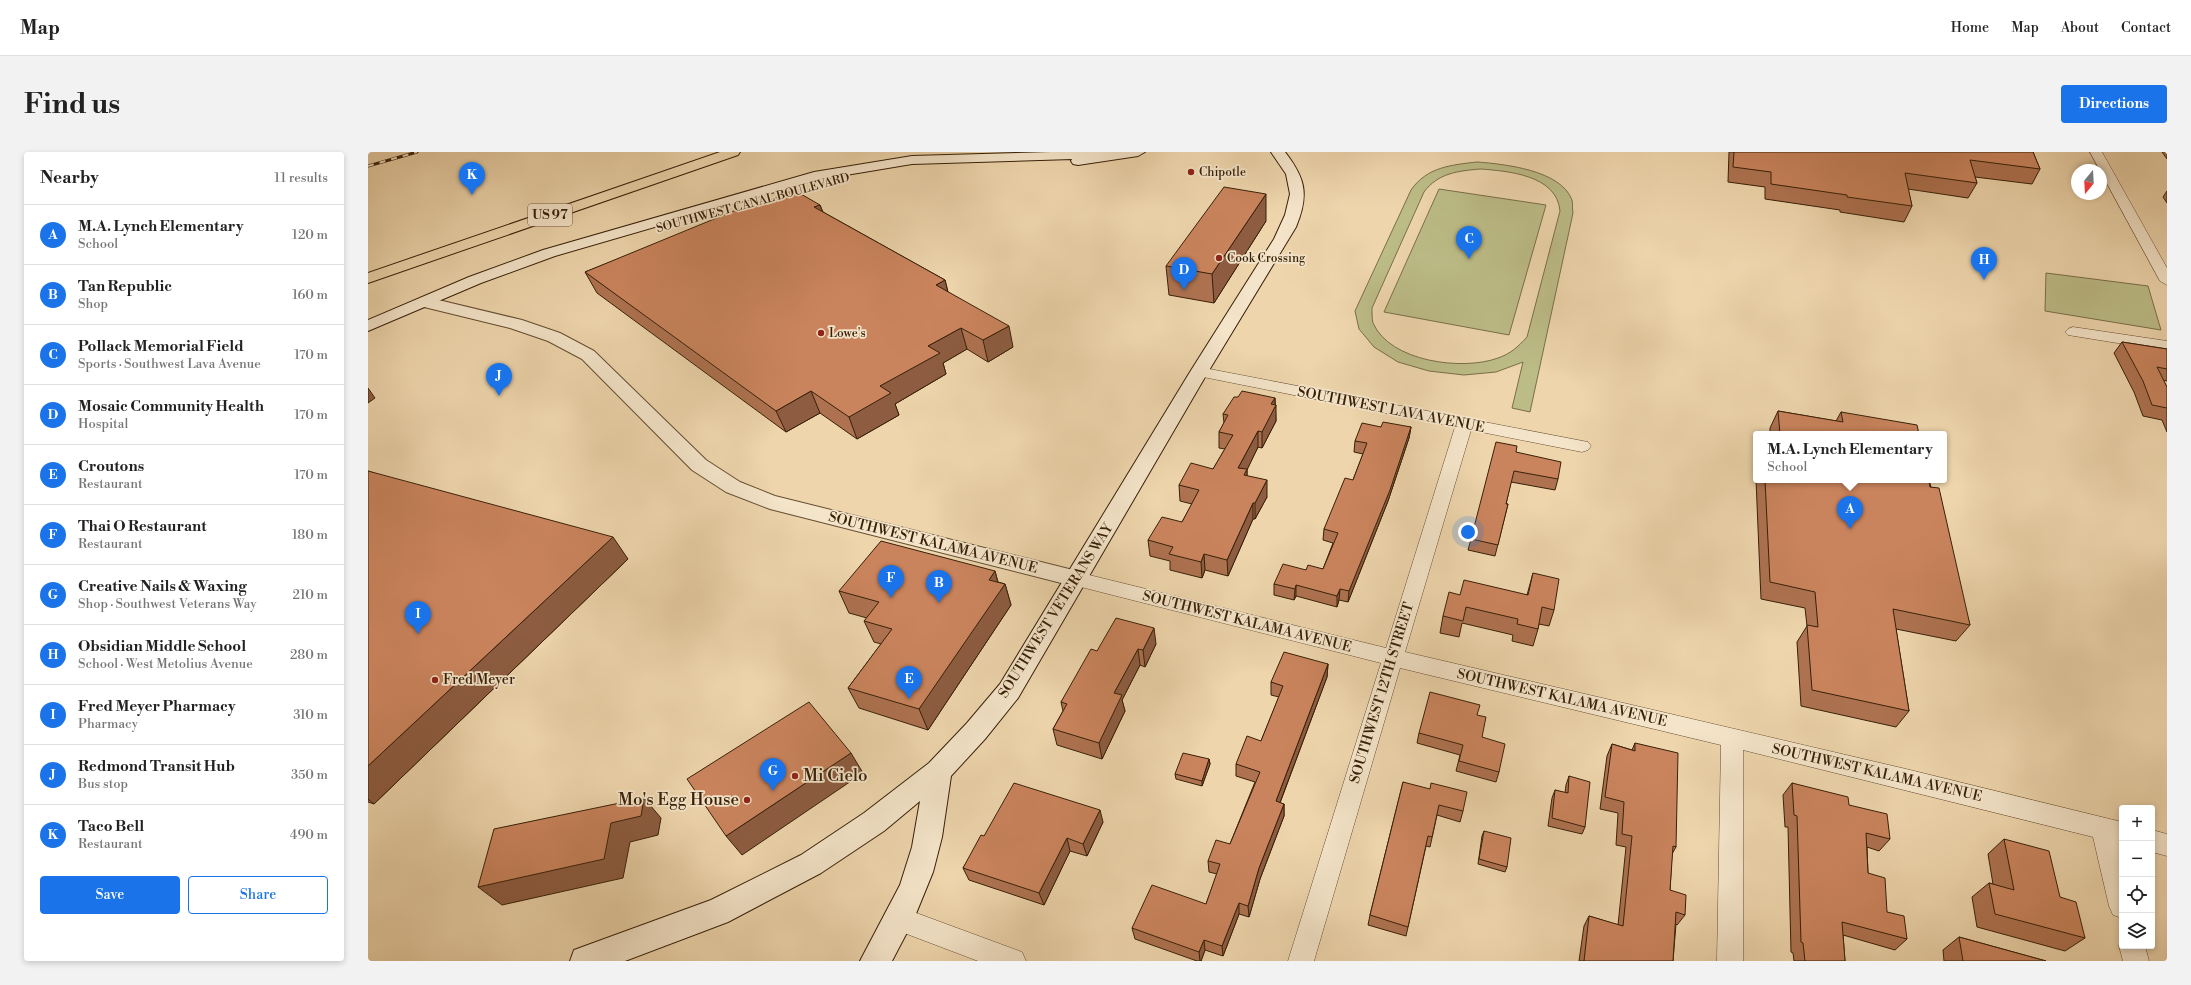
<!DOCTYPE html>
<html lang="en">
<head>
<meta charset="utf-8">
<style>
  :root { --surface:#fff; --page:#f2f2f2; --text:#222; --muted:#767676; --line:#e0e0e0; --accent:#1a73e8 }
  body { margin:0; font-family:"Libre Bodoni",serif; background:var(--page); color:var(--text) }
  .controls { position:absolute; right:12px; bottom:12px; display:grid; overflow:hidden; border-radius:4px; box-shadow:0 2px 6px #0003 }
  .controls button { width:36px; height:36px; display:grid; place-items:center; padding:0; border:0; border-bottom:1px solid var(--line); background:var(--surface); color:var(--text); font:20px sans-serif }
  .compass { position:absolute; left:1703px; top:12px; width:36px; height:36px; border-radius:50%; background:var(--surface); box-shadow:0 2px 6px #0003; rotate:198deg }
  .you { position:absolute; left:1100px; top:380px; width:14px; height:14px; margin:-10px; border:3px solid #fff; border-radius:50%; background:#1a73e8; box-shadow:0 0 0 6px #1a73e833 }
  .badge { display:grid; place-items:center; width:26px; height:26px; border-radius:50%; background:var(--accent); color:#fff; font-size:13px; font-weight:700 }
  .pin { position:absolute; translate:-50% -33px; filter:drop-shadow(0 1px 2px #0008) }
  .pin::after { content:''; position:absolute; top:21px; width:14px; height:12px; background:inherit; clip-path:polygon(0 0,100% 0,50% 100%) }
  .popup { position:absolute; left:1385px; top:279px; width:194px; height:52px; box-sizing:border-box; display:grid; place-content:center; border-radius:4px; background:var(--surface); filter:drop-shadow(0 1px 3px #0005); font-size:13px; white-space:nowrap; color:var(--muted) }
  .popup b { font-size:15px; color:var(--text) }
  .popup::after { content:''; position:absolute; left:50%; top:100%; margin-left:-8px; border:8px solid transparent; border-top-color:var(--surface) }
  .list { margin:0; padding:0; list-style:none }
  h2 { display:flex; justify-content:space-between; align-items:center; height:52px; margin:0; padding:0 16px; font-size:17px }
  h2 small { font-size:13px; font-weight:400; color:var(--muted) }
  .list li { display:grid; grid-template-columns:26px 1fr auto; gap:12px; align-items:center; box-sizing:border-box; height:60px; padding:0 16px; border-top:1px solid var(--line) }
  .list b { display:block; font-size:15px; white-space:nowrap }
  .list p { margin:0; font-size:13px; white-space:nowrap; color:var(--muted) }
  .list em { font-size:13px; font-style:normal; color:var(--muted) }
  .actions { display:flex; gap:8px; padding:12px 16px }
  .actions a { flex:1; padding:9px 0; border:1px solid var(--accent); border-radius:4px; text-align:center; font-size:14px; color:var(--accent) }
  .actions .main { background:var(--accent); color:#fff }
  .icon { flex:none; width:22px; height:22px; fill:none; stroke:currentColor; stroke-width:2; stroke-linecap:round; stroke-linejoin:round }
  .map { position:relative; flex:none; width:1799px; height:809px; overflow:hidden; border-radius:4px }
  header { display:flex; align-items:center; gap:24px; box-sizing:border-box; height:56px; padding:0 20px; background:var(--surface); border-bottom:1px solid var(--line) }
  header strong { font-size:19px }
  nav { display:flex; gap:22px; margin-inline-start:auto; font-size:14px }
  .intro { display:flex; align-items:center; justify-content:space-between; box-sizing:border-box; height:96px; padding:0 24px }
  h1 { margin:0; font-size:28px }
  .button { padding:10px 18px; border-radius:4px; background:var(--accent); color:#fff; font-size:14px; font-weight:700 }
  main { display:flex; gap:24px; padding:0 24px }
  aside { flex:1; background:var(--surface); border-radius:4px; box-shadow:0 2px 6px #0003 }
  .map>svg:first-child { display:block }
  .green { fill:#bcbc87; stroke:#7a6e48; fill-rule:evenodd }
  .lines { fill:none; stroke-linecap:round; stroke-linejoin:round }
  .minor-casing { stroke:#654d31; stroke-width:1 }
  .tertiary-casing { stroke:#654d31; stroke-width:2 }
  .secondary-casing { stroke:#372008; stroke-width:2 }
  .trunk-casing { stroke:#372008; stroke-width:2 }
  .minor { fill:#f4e4c9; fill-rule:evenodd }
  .tertiary { fill:#f4e4c9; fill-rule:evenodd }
  .secondary { fill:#f4e4c9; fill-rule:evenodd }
  .trunk { fill:#eed5ac; fill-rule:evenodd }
  .rail-casing { stroke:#372008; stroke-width:3 }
  .rail { stroke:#f4e4c9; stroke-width:2; stroke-dasharray:6; stroke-linecap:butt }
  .wall { fill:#ae7250; stroke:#372008 }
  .shaded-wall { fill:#8d5c41; stroke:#372008 }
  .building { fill:#ca845d; stroke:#372008 }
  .poi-dot { fill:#8f2418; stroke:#f4e4c9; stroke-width:1.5 }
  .labels { text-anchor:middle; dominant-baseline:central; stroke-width:3.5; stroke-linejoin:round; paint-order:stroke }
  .far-poi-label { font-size:12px; fill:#372008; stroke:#f4e4c9; text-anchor:start }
  .far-street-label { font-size:12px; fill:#372008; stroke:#f4e4c9 }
  .shield { fill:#f4e4c9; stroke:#705b42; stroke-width:1 }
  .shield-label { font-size:13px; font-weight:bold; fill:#372008 }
  .street-label { font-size:14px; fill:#372008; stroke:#f4e4c9 }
  .poi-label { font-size:14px; fill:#372008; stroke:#f4e4c9; text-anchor:start }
  .near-poi-label { font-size:17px; fill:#372008; stroke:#f4e4c9; text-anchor:start }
</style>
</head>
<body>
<header>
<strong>Map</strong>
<nav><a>Home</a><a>Map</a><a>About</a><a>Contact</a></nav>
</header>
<div class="intro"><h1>Find us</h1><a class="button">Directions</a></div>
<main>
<aside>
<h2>Nearby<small>11 results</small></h2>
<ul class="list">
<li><span class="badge">A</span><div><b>M.A. Lynch Elementary</b><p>School</p></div><em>120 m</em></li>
<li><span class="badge">B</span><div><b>Tan Republic</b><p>Shop</p></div><em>160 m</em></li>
<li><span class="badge">C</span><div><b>Pollack Memorial Field</b><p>Sports · Southwest Lava Avenue</p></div><em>170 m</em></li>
<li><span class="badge">D</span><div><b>Mosaic Community Health</b><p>Hospital</p></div><em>170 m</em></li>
<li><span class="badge">E</span><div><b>Croutons</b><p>Restaurant</p></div><em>170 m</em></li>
<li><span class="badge">F</span><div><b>Thai O Restaurant</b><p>Restaurant</p></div><em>180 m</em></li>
<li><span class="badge">G</span><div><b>Creative Nails &amp; Waxing</b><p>Shop · Southwest Veterans Way</p></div><em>210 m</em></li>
<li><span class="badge">H</span><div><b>Obsidian Middle School</b><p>School · West Metolius Avenue</p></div><em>280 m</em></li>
<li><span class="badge">I</span><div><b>Fred Meyer Pharmacy</b><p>Pharmacy</p></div><em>310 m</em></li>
<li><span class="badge">J</span><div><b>Redmond Transit Hub</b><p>Bus stop</p></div><em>350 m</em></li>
<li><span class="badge">K</span><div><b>Taco Bell</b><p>Restaurant</p></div><em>490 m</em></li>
</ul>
<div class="actions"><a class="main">Save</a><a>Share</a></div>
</aside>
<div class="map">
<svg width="1799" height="809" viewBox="0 0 1799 809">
  <rect width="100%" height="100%" fill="#eed5ac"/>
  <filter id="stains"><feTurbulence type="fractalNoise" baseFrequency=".005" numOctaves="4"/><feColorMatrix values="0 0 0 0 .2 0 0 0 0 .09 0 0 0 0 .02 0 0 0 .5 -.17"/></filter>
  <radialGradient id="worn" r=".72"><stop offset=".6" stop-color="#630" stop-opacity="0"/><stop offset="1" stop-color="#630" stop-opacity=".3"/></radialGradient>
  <path class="green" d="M1109 10C1136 12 1193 18 1204 48 1205 52 1204 57 1205 61L1162 260 1144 256 1155 210 1128 220 1096 223 1061 219 1030 210 1006 195 991 177 987 159 1043 38C1059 15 1083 13 1109 10ZM1112 17C1140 19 1189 23 1192 59L1159 185C1150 195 1142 202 1130 206 1095 219 1022 210 1005 171 1004 167 1004 161 1004 156L1056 40C1070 21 1090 19 1112 17Z
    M1071 37 1178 53 1141 183 1016 160Z
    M1678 121 1780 134 1793 178 1677 159Z"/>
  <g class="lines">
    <g class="minor-casing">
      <path id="minor" d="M1722 0H1734L1799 116V133L1792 129Z
        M1705 175 1799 189V199L1700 183 1697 180 1700 177Z
        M831 215 1220 290 1223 294 1220 298 1214 300 1103 278 1037 500 1538 617 1754 670V692L1751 691 1754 704V766L1745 763 1741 754 1725 685 1375 598V809H1349L1353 593 1032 516 946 809H920L1013 511 709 434 702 432 699 427 702 422 709 420 1018 496 1087 275 825 223 823 220 825 217Z
        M1784 678 1799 682V704L1784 700Z
        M532 755 654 800 658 809H610L523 776 519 767 523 758Z
        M1754 787V794H1777L1781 809H1755L1751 794Z"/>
    </g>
    <g class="tertiary-casing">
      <path id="tertiary" d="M58 145 154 168 192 181 226 199 338 308 372 330 407 344 709 419 717 421 720 427 717 433 709 435 402 357 358 340 324 318 214 207 180 189 142 176 52 154 50 150 52 146Z"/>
    </g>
    <g class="secondary-casing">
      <path id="secondary" d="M683 0H777L770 4 710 13 705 12 703 9 704 7 544 12 448 28 187 104 113 131 0 179V168L101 125 175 98 446 20 544 4Z
        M903 0H917C938 27 941 43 928 75L840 220 650 546 617 587 583 624 574 685 565 720 545 769 524 809H492L532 733 544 695 552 649 516 679 453 721 360 770 257 809H202L206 798 343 748 433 703 496 661 561 611 599 571 632 532 822 220 906 87 917 63 922 42 918 22Z"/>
    </g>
    <g class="trunk-casing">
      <path id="trunk" d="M352 0H372L370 3 0 131V121Z"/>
    </g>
    <use href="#minor" class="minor"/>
    <use href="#tertiary" class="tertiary"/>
    <use href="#secondary" class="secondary"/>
    <use href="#trunk" class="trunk"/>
    <g class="rail-casing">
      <path id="rail" d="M0 14 49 0"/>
    </g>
    <use href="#rail" class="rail"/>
  </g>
  <path class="wall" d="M1361 0H1665L1672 17 1664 32 1607 25 1609 31 1600 46 1540 37 1544 54 1536 70 1472 60V58L1397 47V35L1360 30Z
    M1794 0H1799V7Z
    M1799 39V51L1795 45Z
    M394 51 452 53 455 60 577 128 580 140 645 195 620 210 599 197 575 211 578 222 527 252 531 263 489 287 452 261 418 280 229 141 217 120Z
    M898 69 846 151 801 143 798 114Z
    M1754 190 1799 197V229L1795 228 1799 235V280L1794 268 1775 264 1766 240 1746 201Z
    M870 245 907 246 908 269 894 296 890 295 879 317V324L899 345 887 367H885L860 424 837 418 834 426 802 418V409L782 404 780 388 814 370 824 352 812 349 811 333 845 317 857 297 851 296V280L856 271 855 262Z
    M1410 259 1468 269 1473 260 1551 282H1402V276Z
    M1013 275H1043L1041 286 1020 349 980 450 971 448 969 455 928 444 926 448 906 443V432L938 418 955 417 965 391 955 388 956 377 985 328 995 302 986 300 987 289Z
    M1148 300 1190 327 1187 338 1143 330 1138 352H1140L1127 404 1100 398 1103 387Z
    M0 319 260 407 6 652 0 650Z
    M1388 328H1561L1602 473 1588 489 1528 477 1541 559 1528 575 1433 554 1429 490 1439 474 1437 456 1393 447Z
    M627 419 630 430 637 432 643 453 560 578 491 556 480 536 513 492 506 490 496 469 499 466 481 461 471 439Z
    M1165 421 1186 458 1181 474 1171 472 1170 477 1165 494 1144 489 1145 483 1094 471 1091 485 1072 481 1075 464 1092 443H1159Z
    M788 492 777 515 772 513 754 548 757 559 734 607 689 593 685 577 695 559 693 550 729 499Z
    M960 512 959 525 912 651 916 652V664L892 727 881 765 871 762 855 804 837 798 833 809H829L767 787 764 776 838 752 849 722 841 720 840 709 862 692 887 630 868 624V612L893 589 911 545 903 543V530Z
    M1051 581 1114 585 1131 620 1128 630 1088 619 1092 603 1049 591Z
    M1267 591 1308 695 1304 702 1302 738 1317 763 1309 773 1308 772 1305 809H1211L1216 774 1221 764 1250 773 1258 695 1248 693 1250 661 1232 657 1239 604 1244 592 1264 598Z
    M841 607 842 612 834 634 808 627 807 622Z
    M1201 624 1217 675 1214 682 1180 674 1184 646 1187 638 1197 641 1198 633Z
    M1035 630 1095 659 1092 670 1069 663 1062 695 1058 694 1038 784 1000 773 1002 763Z
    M1424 631 1481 653 1522 687 1511 699 1499 695 1500 721 1519 760 1539 787 1527 798 1475 783 1477 809H1426L1425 801 1423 800 1420 675H1417L1415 643Z
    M735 670 719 704 702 699 676 753 601 728 595 716 616 684Z
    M1116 679 1139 715 1137 720 1110 712 1114 684Z
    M1636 687 1692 745 1717 786 1697 799 1609 775 1604 745 1621 731 1625 732 1620 702Z
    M1591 785 1678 809H1576L1575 798Z"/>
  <path class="shaded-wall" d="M898 42V69L846 151 844 122Z
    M452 53 459 73 446 55Z
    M577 128 582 149 568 133Z
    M641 174 645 195 620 210 615 188Z
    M593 176 599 197 575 211 578 222 527 252 531 263 489 287 481 265 512 234 560 194Z
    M0 236 7 246 0 251Z
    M443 239 452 261 418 280 408 259Z
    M907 246V256L908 253V269L894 296V280L903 252Z
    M1043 275 1041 286 1020 349 980 450 981 439Z
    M890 279V295L879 318V334L870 316Z
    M899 328V345L887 367V351Z
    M885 351V367L860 424 859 408Z
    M245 385 260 407 6 652 0 647V614Z
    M836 402 837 418 834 426 833 410Z
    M627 419 632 439 637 432 643 453 560 578 551 557 621 428Z
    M928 433V444L926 448 927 437Z
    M972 437 971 448 969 455V444Z
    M786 476 788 492 777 515 775 498Z
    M770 497 772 513 754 548 757 559 734 607 731 591 746 541Z
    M960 512 959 525 908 661V649Z
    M483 601 495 621 374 703 358 684Z
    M841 607 842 612 834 634V629Z
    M276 646 293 666 290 683 262 690 255 726 134 753 110 735 243 671Z
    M916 652V664L892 727 881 765 880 754 891 716Z
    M732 658 735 670 719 704 715 692Z
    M699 686 702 699 676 753 671 741Z
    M871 751V762L855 804 854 794Z
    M836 788 837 798 833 809H832L831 800Z"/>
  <path class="building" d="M1366 0H1665L1672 17 1602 8 1609 31 1537 21 1544 54 1479 45V43L1403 32V20L1365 15Z
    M856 35 898 42 844 122 798 114Z
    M426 38 452 53 446 55 577 128 568 133 641 174 615 188 593 176 560 194 572 201 512 234 523 241 481 265 443 239 408 259 217 120 390 49 394 51Z
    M1754 190 1799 197V217L1789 215 1799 235V256L1784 253 1775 229Z
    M874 239 907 246 903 252 908 253 894 280 890 279 870 316 879 317 876 323 899 328 887 351H885L859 408 836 402 833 410 801 402 805 395 780 388 794 365 814 370 831 338 811 333 823 311 845 317 865 283 851 280 860 263 855 262 866 245H870Z
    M1410 259 1475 270 1473 260 1549 273 1551 282H1412Z
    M1015 270 1043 275 1022 338 981 439 972 437 969 444 928 433 927 437 906 432 915 412 938 418 940 413 955 417 970 381 956 377 977 326 985 328 999 291 987 289 994 271 1013 275Z
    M1128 290 1149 294 1148 300 1193 310 1190 327 1146 319 1138 352H1140L1130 393 1103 387Z
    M0 319 245 385 0 614Z
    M1397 328H1561L1562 335 1571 336 1602 473 1525 457 1541 559 1444 538 1439 473 1450 475 1447 440 1402 430Z
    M513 389 627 419 621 428 637 432 551 557 480 536 524 477 496 469 511 450 471 439Z
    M1165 421 1191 427 1186 458 1174 455 1170 477 1149 472 1150 467 1098 455 1095 469 1075 464 1081 440 1092 443 1096 428 1160 443Z
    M748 466 786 476 775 498 770 497 746 541 754 543 731 591 685 577 699 552 693 550 723 497 729 499Z
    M916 500 960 512 908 649 916 652 891 716 880 754 871 751 854 794 836 788 831 800 764 776 784 733 838 752 852 712 840 709 848 688 862 692 892 620 868 612 879 584 893 589 915 534 903 530Z
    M1062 540 1112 553 1109 563 1118 565 1114 585 1137 592 1131 620 1091 609 1095 593 1051 581Z
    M441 550 483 601 358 684 319 627Z
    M1267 591 1310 601 1308 695 1305 694 1302 738 1318 743 1317 763 1308 760 1305 809H1216L1221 764 1255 774 1264 684 1254 682 1256 650 1237 645 1244 592 1267 599Z
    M815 601 841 607 834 629 807 622Z
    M1201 624 1222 630 1217 675 1184 666 1187 638 1200 641Z
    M1035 630 1062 637 1063 631 1099 640 1095 659 1071 653 1064 685 1060 684 1040 775 1002 763Z
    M646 631 732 658 715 692 699 686 671 741 595 716 613 683 616 684Z
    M1424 631 1480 645 1481 653 1519 662 1522 687 1498 681 1500 721 1517 726 1519 760 1536 764 1539 787 1474 770 1477 809H1437L1435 791 1433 790 1429 664 1426 663Z
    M276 646 273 664 243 671 236 707 110 735 126 677Z
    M1116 679 1143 686 1139 715 1111 707Z
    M1636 687 1681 699 1692 745 1708 750 1717 786 1627 762 1621 731 1646 738Z
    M1591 785 1678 809H1595Z"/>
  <g class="poi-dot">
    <circle cx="823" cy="20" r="4"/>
    <circle cx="851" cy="106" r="4"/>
    <circle cx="453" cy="181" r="4"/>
    <circle cx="67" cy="528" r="4"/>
    <circle cx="427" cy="624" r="4"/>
    <circle cx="379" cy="648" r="4"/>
  </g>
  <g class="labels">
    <g class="far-poi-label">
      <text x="831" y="20">Chipotle</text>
      <text x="859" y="106">Cook Crossing</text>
      <text x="461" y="181">Lowe's</text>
    </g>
    <g class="far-street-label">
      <text transform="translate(385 51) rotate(-15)">SOUTHWEST CANAL BOULEVARD</text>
    </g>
    <rect class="shield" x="160" y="52" width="44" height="22" rx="3"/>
    <g class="shield-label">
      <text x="182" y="63">US 97</text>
    </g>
    <g class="street-label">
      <text transform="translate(1023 258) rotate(11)">SOUTHWEST LAVA AVENUE</text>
      <text transform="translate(565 391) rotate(14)">SOUTHWEST KALAMA AVENUE</text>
      <text transform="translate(688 459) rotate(-58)">SOUTHWEST VETERANS WAY</text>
      <text transform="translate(879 470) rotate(14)">SOUTHWEST KALAMA AVENUE</text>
      <text transform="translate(1014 541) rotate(-73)">SOUTHWEST 12TH STREET</text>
      <text transform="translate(1194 546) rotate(13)">SOUTHWEST KALAMA AVENUE</text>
      <text transform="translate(1509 621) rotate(13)">SOUTHWEST KALAMA AVENUE</text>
    </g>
    <g class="poi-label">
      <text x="75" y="528">Fred Meyer</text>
    </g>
    <g class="near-poi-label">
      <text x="435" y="624">Mi Cielo</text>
      <text x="371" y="648" text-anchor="end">Mo's Egg House</text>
    </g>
  </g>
  <rect width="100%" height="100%" filter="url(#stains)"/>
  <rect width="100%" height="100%" fill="url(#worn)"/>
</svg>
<div class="controls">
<button>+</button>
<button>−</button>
<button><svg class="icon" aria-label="locate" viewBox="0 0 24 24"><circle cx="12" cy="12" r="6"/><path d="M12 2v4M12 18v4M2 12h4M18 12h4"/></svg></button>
<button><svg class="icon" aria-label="layers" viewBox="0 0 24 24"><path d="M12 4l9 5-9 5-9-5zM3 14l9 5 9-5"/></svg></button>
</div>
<svg class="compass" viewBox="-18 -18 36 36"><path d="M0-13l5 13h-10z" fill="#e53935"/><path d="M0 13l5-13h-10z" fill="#767676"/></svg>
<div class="you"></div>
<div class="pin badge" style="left:1482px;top:377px">A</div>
<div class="popup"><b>M.A. Lynch Elementary</b>School</div>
<div class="pin badge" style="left:571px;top:451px">B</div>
<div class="pin badge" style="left:1101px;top:107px">C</div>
<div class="pin badge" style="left:816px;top:138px">D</div>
<div class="pin badge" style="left:541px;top:547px">E</div>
<div class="pin badge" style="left:523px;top:446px">F</div>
<div class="pin badge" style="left:405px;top:639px">G</div>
<div class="pin badge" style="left:1616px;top:128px">H</div>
<div class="pin badge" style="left:50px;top:482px">I</div>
<div class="pin badge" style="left:131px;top:244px">J</div>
<div class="pin badge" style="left:104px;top:43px">K</div>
</div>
</main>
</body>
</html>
